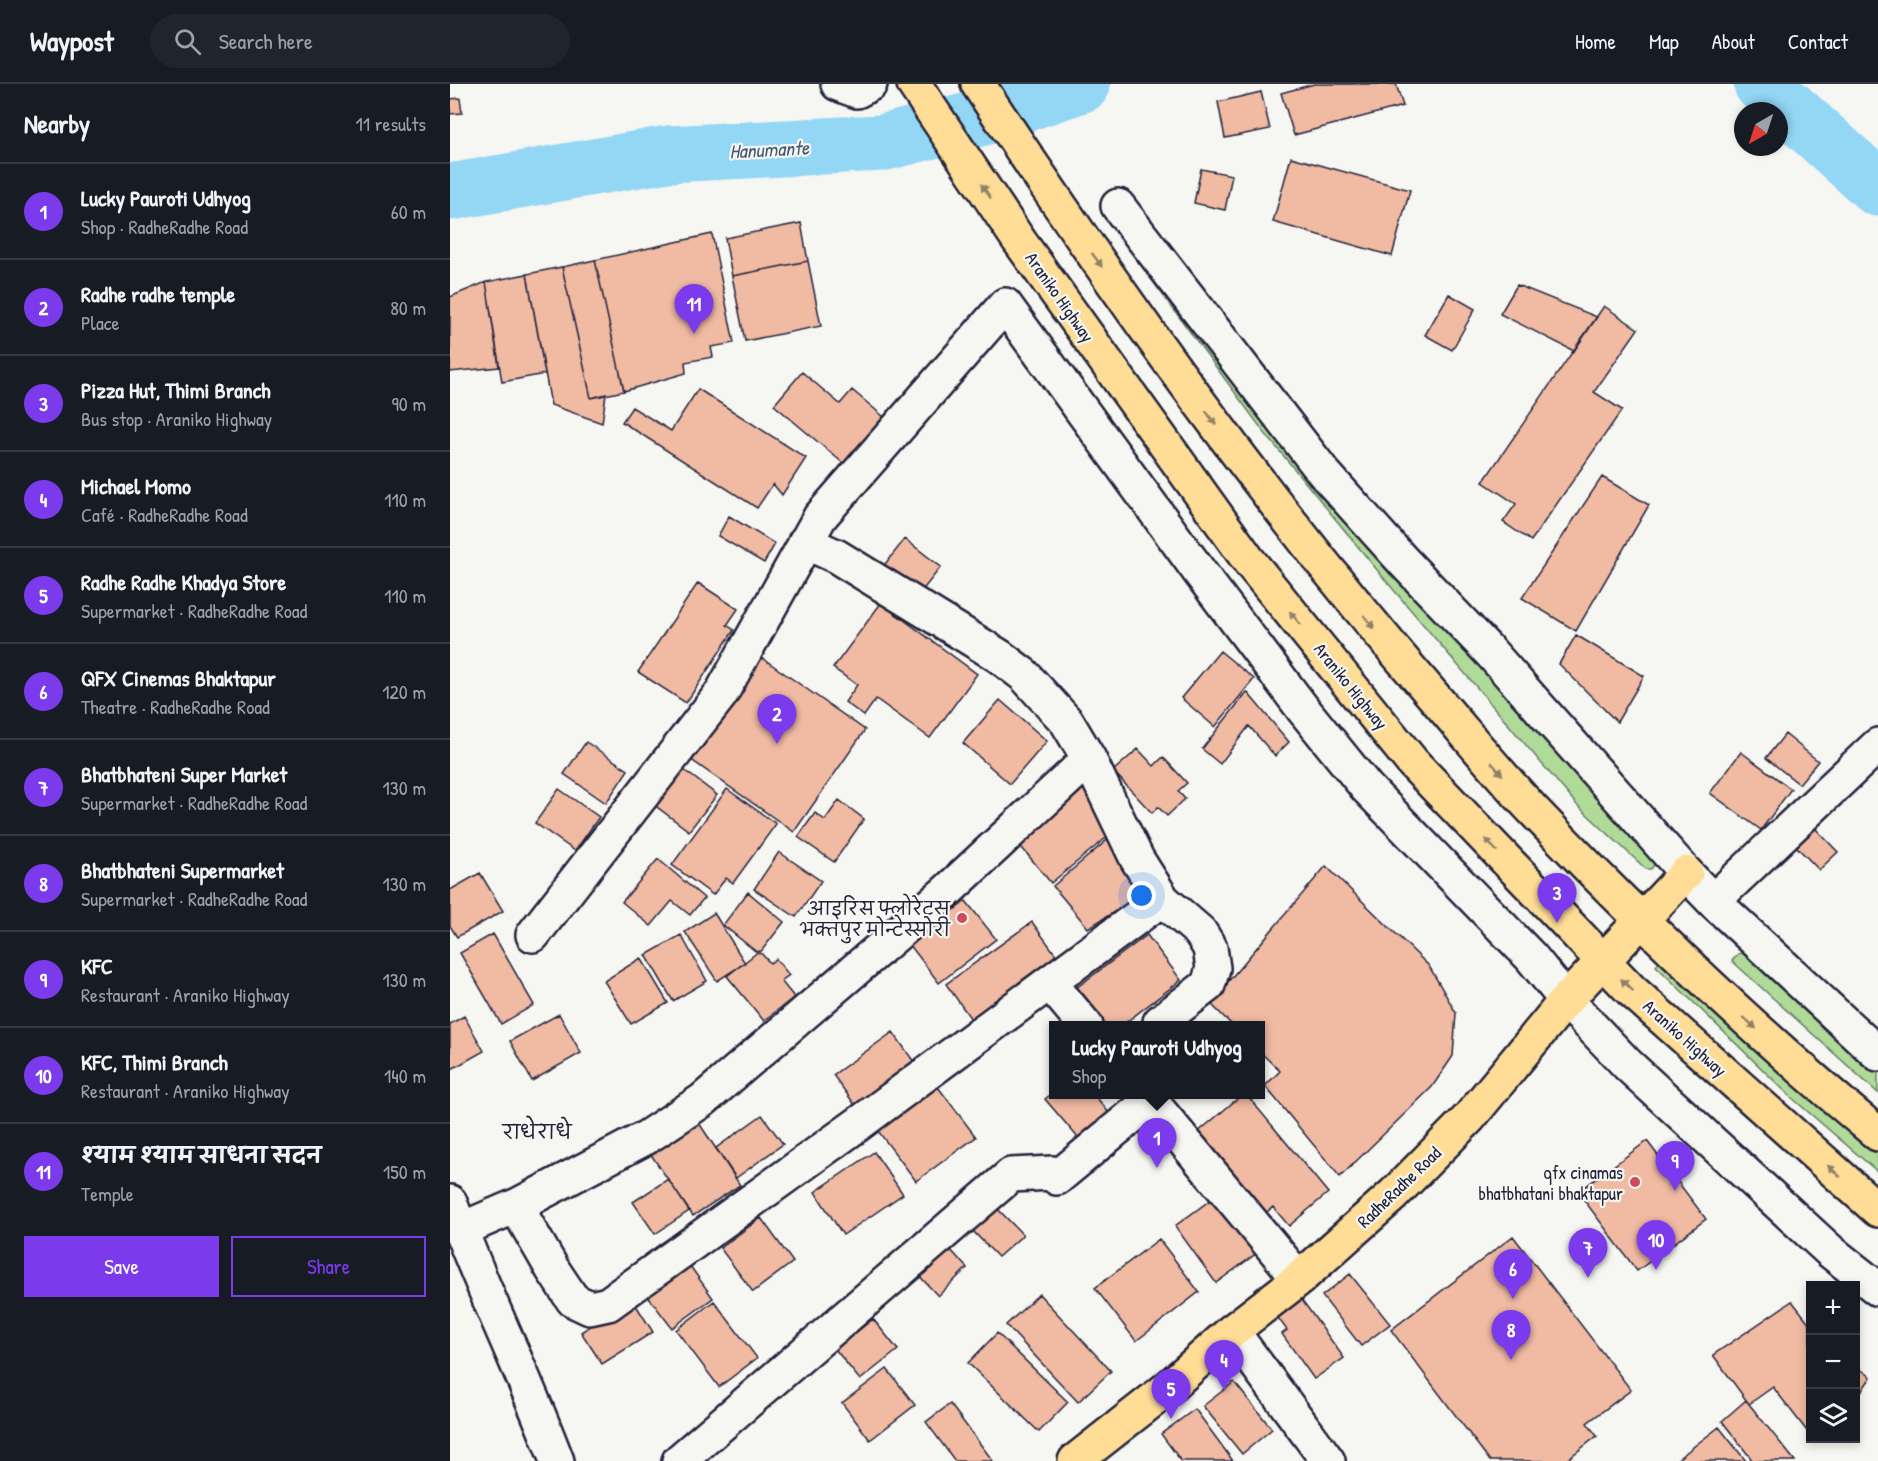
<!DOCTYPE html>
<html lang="en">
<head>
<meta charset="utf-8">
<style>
  :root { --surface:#171b24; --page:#20242c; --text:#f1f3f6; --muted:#9ea1a6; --line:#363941; --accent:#7c3aed }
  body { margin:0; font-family:"Patrick Hand","Playpen Sans Deva",sans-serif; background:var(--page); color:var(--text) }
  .controls { position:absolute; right:18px; bottom:18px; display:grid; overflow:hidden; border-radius:0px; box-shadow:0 3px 9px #0003 }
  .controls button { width:54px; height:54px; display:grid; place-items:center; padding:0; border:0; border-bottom:2px solid var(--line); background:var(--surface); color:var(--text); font:30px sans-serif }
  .compass { position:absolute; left:1284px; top:18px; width:54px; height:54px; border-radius:50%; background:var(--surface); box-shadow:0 3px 9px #0003; rotate:219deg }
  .you { position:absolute; left:692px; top:812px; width:21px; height:21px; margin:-15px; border:4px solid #fff; border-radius:50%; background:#1a73e8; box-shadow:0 0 0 9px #1a73e833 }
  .badge { display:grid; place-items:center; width:39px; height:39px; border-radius:50%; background:var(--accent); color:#fff; font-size:20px; font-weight:700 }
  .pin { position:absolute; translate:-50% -50px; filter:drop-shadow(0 2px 3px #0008) }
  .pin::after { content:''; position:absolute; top:32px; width:21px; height:18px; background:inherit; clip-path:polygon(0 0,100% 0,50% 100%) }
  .popup { position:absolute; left:599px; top:937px; width:216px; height:78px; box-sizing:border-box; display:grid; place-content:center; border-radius:0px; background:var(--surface); filter:drop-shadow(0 2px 4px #0005); font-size:20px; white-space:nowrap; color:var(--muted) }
  .popup b { font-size:22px; color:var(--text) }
  .popup::after { content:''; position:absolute; left:50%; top:100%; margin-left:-12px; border:12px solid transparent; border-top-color:var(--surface) }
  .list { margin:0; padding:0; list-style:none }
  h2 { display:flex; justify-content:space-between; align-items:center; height:78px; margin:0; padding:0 24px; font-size:26px }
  h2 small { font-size:20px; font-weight:400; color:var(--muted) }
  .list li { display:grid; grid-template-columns:39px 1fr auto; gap:18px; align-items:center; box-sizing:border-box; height:96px; padding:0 24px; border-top:2px solid var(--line) }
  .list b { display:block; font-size:22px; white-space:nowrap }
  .list p { margin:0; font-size:20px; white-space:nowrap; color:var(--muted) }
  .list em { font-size:20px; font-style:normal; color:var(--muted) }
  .actions { display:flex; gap:12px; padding:18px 24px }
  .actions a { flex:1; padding:14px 0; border:2px solid var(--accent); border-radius:0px; text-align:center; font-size:21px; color:var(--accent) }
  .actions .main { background:var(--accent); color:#fff }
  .icon { flex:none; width:33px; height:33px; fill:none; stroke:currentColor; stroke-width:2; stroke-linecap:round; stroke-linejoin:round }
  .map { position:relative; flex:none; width:1428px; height:1377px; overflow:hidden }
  header { display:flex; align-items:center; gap:36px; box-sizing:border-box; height:84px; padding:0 30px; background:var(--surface); border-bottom:2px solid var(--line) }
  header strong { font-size:28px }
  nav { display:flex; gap:33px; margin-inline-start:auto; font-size:21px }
  .search { width:420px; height:54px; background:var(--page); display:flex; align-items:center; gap:15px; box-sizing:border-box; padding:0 21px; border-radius:33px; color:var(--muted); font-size:22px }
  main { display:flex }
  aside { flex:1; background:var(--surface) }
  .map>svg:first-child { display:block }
  .green { fill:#afda98; stroke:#687e6a; stroke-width:1.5 }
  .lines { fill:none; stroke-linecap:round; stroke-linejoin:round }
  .river { stroke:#93d7f5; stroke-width:57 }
  .building { fill:#f0baa3; stroke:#22223b; stroke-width:1.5 }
  .minor-casing { stroke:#22223b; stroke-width:38 }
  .major-casing { stroke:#22223b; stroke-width:38 }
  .highway-casing { stroke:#22223b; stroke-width:38 }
  .minor { stroke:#f6f6f2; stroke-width:33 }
  .major { stroke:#ffdd96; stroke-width:33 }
  .highway { stroke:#ffdd96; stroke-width:33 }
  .oneway { fill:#908068 }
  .poi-dot { fill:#d1495b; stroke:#f6f6f2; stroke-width:2 }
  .labels { text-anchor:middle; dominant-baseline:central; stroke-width:4.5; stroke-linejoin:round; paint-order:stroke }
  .street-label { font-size:18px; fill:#22223b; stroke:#f6f6f2 }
  .poi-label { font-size:18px; fill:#22223b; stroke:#f6f6f2; text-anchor:end }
  .water-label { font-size:20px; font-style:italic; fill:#445873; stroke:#f6f6f2 }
  .neighbourhood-label { font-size:20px; fill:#22223b; stroke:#f6f6f2 }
</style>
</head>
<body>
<header>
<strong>Waypost</strong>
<div class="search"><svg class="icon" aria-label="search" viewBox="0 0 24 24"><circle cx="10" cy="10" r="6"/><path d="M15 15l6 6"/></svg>Search here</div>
<nav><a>Home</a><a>Map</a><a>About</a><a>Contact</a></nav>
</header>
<main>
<aside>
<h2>Nearby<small>11 results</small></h2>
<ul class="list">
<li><span class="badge">1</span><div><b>Lucky Pauroti Udhyog</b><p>Shop · RadheRadhe Road</p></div><em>60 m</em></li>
<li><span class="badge">2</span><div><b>Radhe radhe temple</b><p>Place</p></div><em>80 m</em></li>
<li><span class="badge">3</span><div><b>Pizza Hut, Thimi Branch</b><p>Bus stop · Araniko Highway</p></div><em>90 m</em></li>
<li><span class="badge">4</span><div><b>Michael Momo</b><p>Café · RadheRadhe Road</p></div><em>110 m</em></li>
<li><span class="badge">5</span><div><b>Radhe Radhe Khadya Store</b><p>Supermarket · RadheRadhe Road</p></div><em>110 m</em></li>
<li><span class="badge">6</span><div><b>QFX Cinemas Bhaktapur</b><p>Theatre · RadheRadhe Road</p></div><em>120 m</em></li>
<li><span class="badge">7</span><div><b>Bhatbhateni Super Market</b><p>Supermarket · RadheRadhe Road</p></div><em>130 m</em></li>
<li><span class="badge">8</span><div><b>Bhatbhateni Supermarket</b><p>Supermarket · RadheRadhe Road</p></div><em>130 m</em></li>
<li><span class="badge">9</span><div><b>KFC</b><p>Restaurant · Araniko Highway</p></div><em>130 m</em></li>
<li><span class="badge">10</span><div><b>KFC, Thimi Branch</b><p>Restaurant · Araniko Highway</p></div><em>140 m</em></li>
<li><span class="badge">11</span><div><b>श्याम श्याम साधना सदन</b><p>Temple</p></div><em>150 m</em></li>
</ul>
<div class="actions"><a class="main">Save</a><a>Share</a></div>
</aside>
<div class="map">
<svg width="1428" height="1377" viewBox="0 0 1428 1377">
  <rect width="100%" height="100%" fill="#f6f6f2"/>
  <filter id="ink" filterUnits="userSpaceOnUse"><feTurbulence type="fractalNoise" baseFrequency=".0167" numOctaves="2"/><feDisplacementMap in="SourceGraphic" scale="12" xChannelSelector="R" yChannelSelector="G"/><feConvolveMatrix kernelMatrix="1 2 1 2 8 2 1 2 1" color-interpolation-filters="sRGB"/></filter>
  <g filter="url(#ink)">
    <path class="green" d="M662 137 1020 566 1205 779 1201 785H1196L1127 721 937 498 814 348 664 145Z
      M1297 867 1428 983V1009L1282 877 1288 870Z
      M1213 874 1380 1029 1428 1069V1088L1342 1014 1206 882Z"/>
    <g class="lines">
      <path class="river" d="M1312 0 1428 104
        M0 108 218 70 432 59 534 33 632 0"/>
    </g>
    <path class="building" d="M864 0H946L953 22 844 51 831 9Z
      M811 8 820 45 775 54 768 18Z
      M10 14 12 29 0 30V15Z
      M841 73 960 106 942 172 823 138Z
      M751 85 782 91 775 126 744 119Z
      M351 139 358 177 282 192 275 154Z
      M262 150 284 259 261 263 263 273 235 278 236 289 174 307 145 176Z
      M145 176 174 307 141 314 112 183Z
      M358 177 371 242 295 257 282 192Z
      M112 183 141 314 156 310 152 339 101 321 77 190Z
      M77 190 95 290 52 298 36 198Z
      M36 198 49 283 0 288V213Z
      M1067 201 1147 233 1124 267 1050 230Z
      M999 210 1025 225 1002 266 975 251Z
      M1154 222 1188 245 1144 308 1172 326 1081 457 1053 438 1066 420 1033 398Z
      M352 288 390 320 402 306 440 338 400 385 324 321Z
      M248 305 356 374 332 411 323 400 307 424 172 338 182 323 221 347Z
      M1152 393 1199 421 1126 547 1072 514Z
      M279 432 325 460 314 479 268 452Z
      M455 455 491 483 467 513 431 485Z
      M248 499 288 525 277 541 284 546 236 619 188 588Z
      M431 519 527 590 480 654 426 615 414 632 395 618 407 601 383 584Z
      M1126 551 1194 592 1167 638 1109 580Z
      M770 567 804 595 765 643 731 614Z
      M311 573 415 646 344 748 240 675Z
      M797 608 839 658 825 672 799 642 770 680 752 665Z
      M550 616 597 657 560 700 513 659Z
      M1335 650 1368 677 1349 700 1316 674Z
      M136 658 178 686 156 719 114 690Z
      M688 665 704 682 713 673 737 699 728 707 735 715 717 732 708 723 702 729 663 687Z
      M1291 668 1341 705 1311 746 1260 709Z
      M226 680 267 711 239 747 199 717Z
      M630 699 667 745 601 799 563 753Z
      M109 705 149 733 125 767 85 739Z
      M277 705 326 740 283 799 276 794 263 811 222 781Z
      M389 716 414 735 384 778 348 753 365 729 375 736Z
      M1362 741 1388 768 1369 786 1343 759Z
      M662 752 697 808 638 844 603 802Z
      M329 768 371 797 346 833 304 805Z
      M208 775 254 814 240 831 222 817 201 842 172 818Z
      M876 782 979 882 1006 929 1003 972 982 1003 890 1093 815 1002 830 987 810 968V942H783L760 919Z
      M30 789 53 827 7 853 0 842V806Z
      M298 808 334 838 309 870 273 841Z
      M516 817 546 855 489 899 459 860Z
      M264 829 295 879 267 897 235 848Z
      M582 838 612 879 526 942 496 900Z
      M43 850 84 921 51 940 10 869Z
      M231 851 257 897 223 917 196 871Z
      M697 851 731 896 671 942H648L622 907Z
      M309 867 320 879 326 875 339 891 331 897 344 913 314 937 277 892Z
      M191 874 218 919 181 940 154 897Z
      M109 930 131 969 82 997 60 957Z
      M14 932 34 967 0 986V940Z
      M443 948 464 978 405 1021 383 991Z
      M488 1003 526 1053 466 1097 428 1047Z
      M604 1008V1010H644L659 1029 629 1055 595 1015Z
      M793 1010H796L878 1109 839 1142 823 1123 808 1135 741 1054Z
      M243 1030 290 1101 243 1132 195 1062Z
      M312 1031 333 1060 286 1094 266 1064Z
      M1197 1057 1256 1135 1187 1187 1128 1108Z
      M424 1068 453 1110 393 1151 365 1108Z
      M218 1095 239 1127 205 1150 183 1118Z
      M770 1109 811 1166 766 1199 725 1142Z
      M543 1120 573 1151 548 1173 519 1143Z
      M311 1134 343 1178 303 1208 270 1164Z
      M1063 1152 1181 1306 1137 1339 1147 1352 1115 1377H1040L941 1246Z
      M709 1155 749 1208 686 1257 645 1204Z
      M492 1156 517 1184 488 1212 462 1184Z
      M235 1175 263 1214 222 1244 193 1206Z
      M900 1190 940 1240 911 1262 872 1212Z
      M589 1210 661 1287 628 1318 556 1241Z
      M849 1212 894 1274 864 1295 832 1250 837 1246 825 1230Z
      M182 1215 203 1248 152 1280 131 1248Z
      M264 1217 307 1274 269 1303 226 1246Z
      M1342 1217 1360 1240V1351L1323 1303 1299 1320 1263 1271Z
      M423 1235 448 1266 410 1296 385 1265Z
      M547 1249 618 1318 589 1348 518 1279Z
      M1406 1282 1421 1293 1406 1315Z
      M437 1285 465 1321 420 1356 392 1319Z
      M784 1298 822 1345 792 1370 753 1322Z
      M1296 1316 1299 1320 1345 1377H1303L1272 1337Z
      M500 1320 543 1377H505L476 1338Z
      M745 1325 783 1377H731L711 1350Z
      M1269 1343 1296 1377H1225Z"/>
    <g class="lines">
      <g class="minor-casing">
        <path id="minor" d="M388 0 407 7 420 0
          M668 122 874 389 953 477 1041 569 1236 789 1263 817 1428 970
          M355 458 386 472 549 572 574 591 617 638 639 675 687 775 713 816 750 848 760 864 763 884 758 901 710 938
          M1263 817 1428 661
          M83 851 271 610 370 433 555 221 751 490 853 625 917 704 1081 873 1116 916 1178 981 1380 1167 1428 1205
          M600 899 636 942
          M695 1010 849 1195
          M0 1118C32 1206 74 1289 107 1377
          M66 1122 103 1186 123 1216 140 1224 158 1220 407 1041 700 824 713 816
          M10 1146 66 1122 197 1053 253 1016 496 808 639 675
          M782 1247 878 1377
          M229 1377 561 1091 603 1089 607 1094 700 1017"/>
      </g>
      <g class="major-casing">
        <path id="major" d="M625 1377 718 1304 782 1247 849 1195 943 1111 1019 1034 1116 916 1236 789"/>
      </g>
      <g class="highway-casing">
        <path id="highway" d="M464 0 568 155 799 477 963 679 1181 906 1428 1126
          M528 0C669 213 818 422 986 615 1018 652 1049 690 1082 725 1192 840 1306 949 1428 1050"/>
      </g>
      <use href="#minor" class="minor"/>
      <use href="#major" class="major"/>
      <use href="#highway" class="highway"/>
    </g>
    <defs><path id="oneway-solid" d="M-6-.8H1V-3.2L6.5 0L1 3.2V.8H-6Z" transform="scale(1.5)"/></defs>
    <g class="oneway">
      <use href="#oneway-solid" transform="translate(536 107) rotate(-124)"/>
      <use href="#oneway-solid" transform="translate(647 176) rotate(54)"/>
      <use href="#oneway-solid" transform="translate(761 334) rotate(54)"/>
      <use href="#oneway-solid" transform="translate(845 534) rotate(-129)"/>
      <use href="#oneway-solid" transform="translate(919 538) rotate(52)"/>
      <use href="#oneway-solid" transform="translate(1047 685) rotate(49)"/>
      <use href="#oneway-solid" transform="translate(1041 761) rotate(-134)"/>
      <use href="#oneway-solid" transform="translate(1177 901) rotate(-136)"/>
      <use href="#oneway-solid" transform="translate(1300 939) rotate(42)"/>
      <use href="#oneway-solid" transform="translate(1384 1087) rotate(-138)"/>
    </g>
  </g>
  <g class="poi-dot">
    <circle cx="512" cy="834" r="6"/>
    <circle cx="1185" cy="1098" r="6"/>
  </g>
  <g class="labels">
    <g class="street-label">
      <text transform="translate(610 213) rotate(55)">Araniko Highway</text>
      <text transform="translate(901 602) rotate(51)">Araniko Highway</text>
      <text transform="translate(1235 954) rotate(42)">Araniko Highway</text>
      <text transform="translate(949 1103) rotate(-44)">RadheRadhe Road</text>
    </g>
    <g class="poi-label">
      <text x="500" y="824">आइरिस फ्लोरेट्स<tspan x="500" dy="21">भक्तपुर मोन्टेस्सोरी</tspan></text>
      <text x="1173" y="1088">qfx cinamas<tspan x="1173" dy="21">bhatbhatani bhaktapur</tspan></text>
    </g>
    <g class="water-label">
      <text transform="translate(319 65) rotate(-3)">Hanumante</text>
    </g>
    <g class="neighbourhood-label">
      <text x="87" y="1047">राधेराधे</text>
    </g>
  </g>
</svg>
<div class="controls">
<button>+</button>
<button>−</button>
<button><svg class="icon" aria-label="layers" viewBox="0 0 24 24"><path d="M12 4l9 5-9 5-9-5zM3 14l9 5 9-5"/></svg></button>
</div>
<svg class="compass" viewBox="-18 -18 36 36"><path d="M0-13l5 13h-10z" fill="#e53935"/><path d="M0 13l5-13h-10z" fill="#9ea1a6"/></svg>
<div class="you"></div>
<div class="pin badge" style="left:707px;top:1084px">1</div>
<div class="popup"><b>Lucky Pauroti Udhyog</b>Shop</div>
<div class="pin badge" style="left:327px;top:660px">2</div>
<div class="pin badge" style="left:1107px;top:839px">3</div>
<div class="pin badge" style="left:774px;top:1306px">4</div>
<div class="pin badge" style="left:721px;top:1335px">5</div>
<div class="pin badge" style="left:1063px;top:1215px">6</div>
<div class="pin badge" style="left:1138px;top:1194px">7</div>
<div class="pin badge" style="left:1061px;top:1276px">8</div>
<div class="pin badge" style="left:1225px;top:1107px">9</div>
<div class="pin badge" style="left:1206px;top:1186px">10</div>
<div class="pin badge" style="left:244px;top:250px">11</div>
</div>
</main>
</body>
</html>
